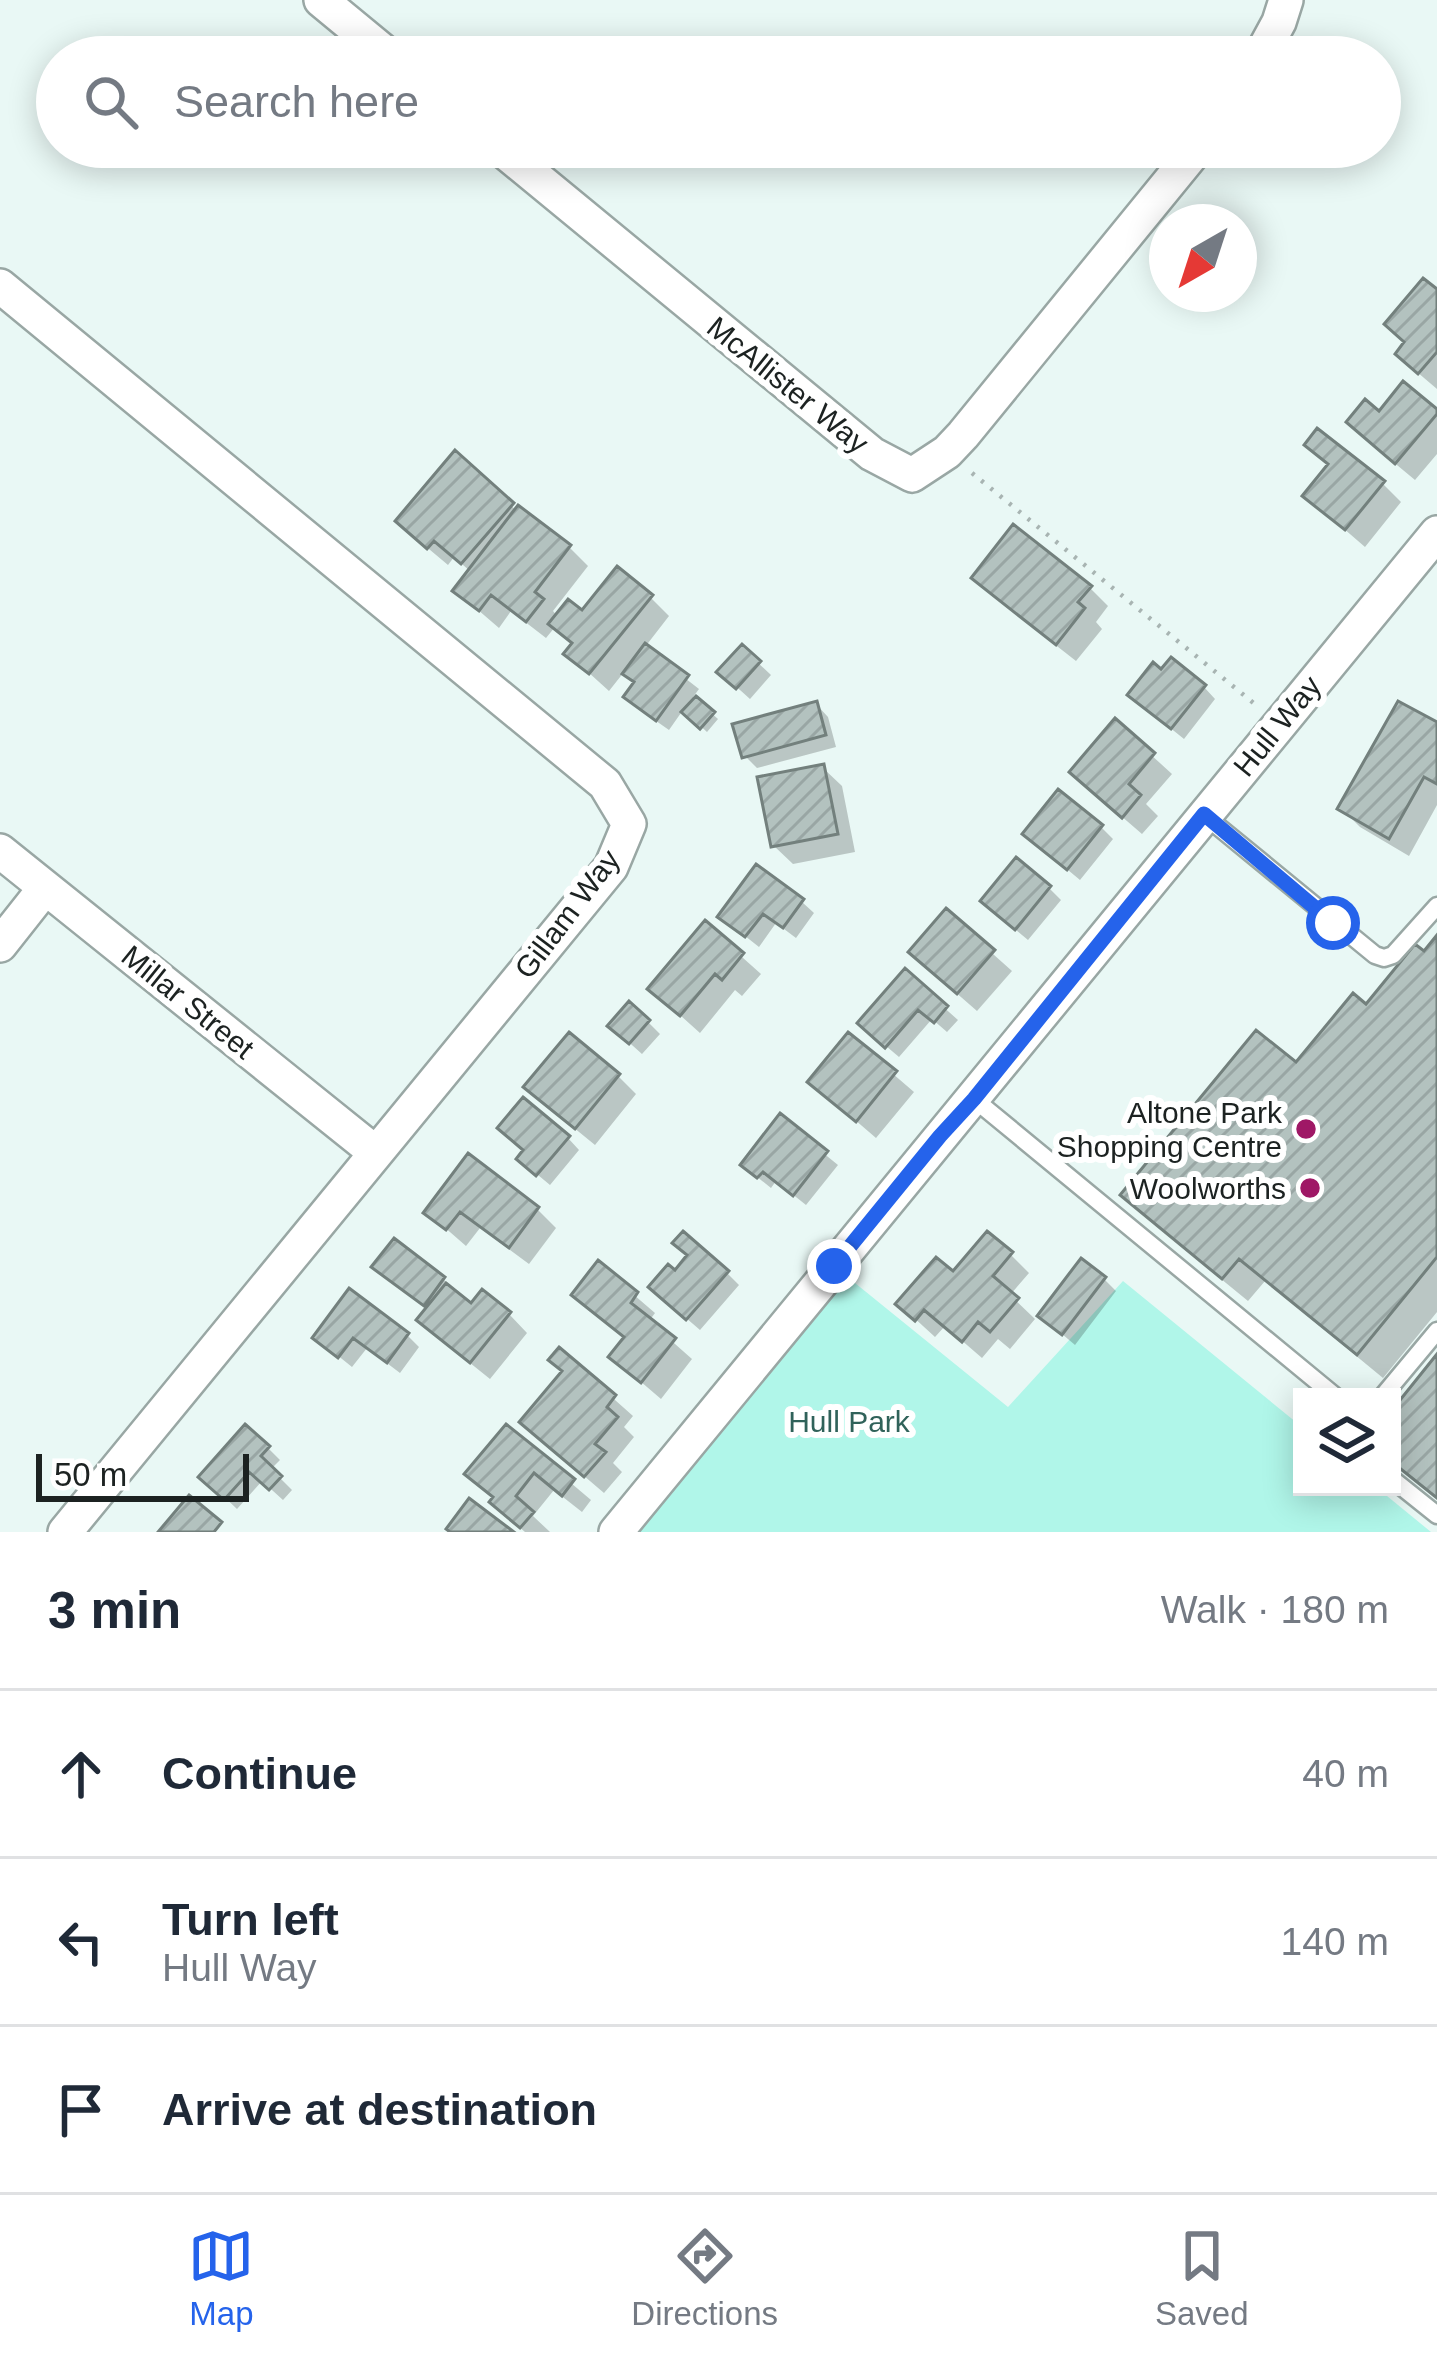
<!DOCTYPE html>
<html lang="en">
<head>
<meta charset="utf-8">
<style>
  :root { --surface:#fff; --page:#f2f2f3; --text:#1f2937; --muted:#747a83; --line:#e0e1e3; --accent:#2563eb }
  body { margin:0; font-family:Helvetica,sans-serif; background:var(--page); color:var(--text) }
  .controls { position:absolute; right:36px; bottom:36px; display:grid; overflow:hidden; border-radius:0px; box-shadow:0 6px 30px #0003 }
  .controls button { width:108px; height:108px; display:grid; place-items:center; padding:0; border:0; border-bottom:3px solid var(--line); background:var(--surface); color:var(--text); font:60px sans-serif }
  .compass { position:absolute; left:1149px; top:204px; width:108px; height:108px; border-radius:50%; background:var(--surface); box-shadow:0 6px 30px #0003; rotate:219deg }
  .scale { position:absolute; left:36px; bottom:30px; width:213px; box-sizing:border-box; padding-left:12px; border:6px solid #1c2221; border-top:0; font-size:33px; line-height:42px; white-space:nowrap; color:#1c2221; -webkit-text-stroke:9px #fff; paint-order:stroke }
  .stop { position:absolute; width:36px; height:36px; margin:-27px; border:9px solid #2563eb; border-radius:50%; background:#fff }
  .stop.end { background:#2563eb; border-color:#fff; box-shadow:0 3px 12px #0008 }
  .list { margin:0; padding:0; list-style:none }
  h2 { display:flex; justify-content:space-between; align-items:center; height:156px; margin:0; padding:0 48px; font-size:51px }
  h2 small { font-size:39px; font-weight:400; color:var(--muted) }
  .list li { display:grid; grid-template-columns:78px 1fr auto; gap:36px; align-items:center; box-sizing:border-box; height:168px; padding:0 48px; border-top:3px solid var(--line) }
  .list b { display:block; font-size:45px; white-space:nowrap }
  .list p { margin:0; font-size:39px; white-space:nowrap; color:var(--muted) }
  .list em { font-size:39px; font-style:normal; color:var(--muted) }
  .icon { flex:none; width:66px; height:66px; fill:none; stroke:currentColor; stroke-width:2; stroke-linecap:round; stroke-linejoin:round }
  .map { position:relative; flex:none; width:1437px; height:1532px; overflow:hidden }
  .search { position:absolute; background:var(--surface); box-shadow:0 6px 30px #0003; left:36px; right:36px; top:36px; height:132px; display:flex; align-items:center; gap:30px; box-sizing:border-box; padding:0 42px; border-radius:66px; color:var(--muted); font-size:45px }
  .sheet { height:660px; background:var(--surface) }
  nav { display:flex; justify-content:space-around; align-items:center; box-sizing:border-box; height:168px; border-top:3px solid var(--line); background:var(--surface); font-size:33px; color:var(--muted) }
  nav a { display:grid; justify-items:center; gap:6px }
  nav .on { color:var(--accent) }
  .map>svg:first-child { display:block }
  .park { fill:#b0f6e9 }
  .shadow { fill:#0003 }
  .building { fill:url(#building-hatch); stroke:#73807d; stroke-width:3 }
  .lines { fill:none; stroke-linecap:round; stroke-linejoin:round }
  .lane-casing { stroke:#99a7a4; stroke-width:21 }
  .street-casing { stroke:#99a7a4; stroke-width:38 }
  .path { stroke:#a8b4b2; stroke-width:4.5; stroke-dasharray:3 9; stroke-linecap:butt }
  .lane { stroke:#fff; stroke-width:16 }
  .street { stroke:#fff; stroke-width:33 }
  .route { stroke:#2563eb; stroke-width:15 }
  .poi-dot { fill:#9f1866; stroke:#fff; stroke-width:4.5 }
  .labels { text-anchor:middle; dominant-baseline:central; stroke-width:12; stroke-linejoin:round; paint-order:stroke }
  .street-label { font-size:30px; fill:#1c2221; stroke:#fff }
  .poi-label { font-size:30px; fill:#1c2221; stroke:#fff; text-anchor:end }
  .park-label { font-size:30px; fill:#30625a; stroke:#fff }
</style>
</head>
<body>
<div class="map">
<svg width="1437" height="1532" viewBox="0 0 1437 1532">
  <defs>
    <pattern id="building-hatch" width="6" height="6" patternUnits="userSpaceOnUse" patternTransform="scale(3)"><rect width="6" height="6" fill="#b3c2bf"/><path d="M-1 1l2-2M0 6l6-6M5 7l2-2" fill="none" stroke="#99a6a4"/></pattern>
  </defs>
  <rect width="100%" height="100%" fill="#e9f8f5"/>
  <path class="park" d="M834 1266 1008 1407 1123 1281 1302 1427V1487H1376L1431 1532H616Z"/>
  <path class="shadow" d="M1437 293V389L1417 372Z
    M1437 413V454L1415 480 1368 441 1379 415Z
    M1308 445 1383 484 1401 502 1365 547 1306 496 1330 466Z
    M455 455 517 511 569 547 588 566 553 611 558 617 582 614 651 598 669 616 645 647 699 689 693 697 718 719 707 732 683 710 669 730 639 709 627 697 636 683 624 672 609 691 567 653 574 645 555 627 546 638 511 611 499 628 456 591 471 572 454 557 448 565 417 539Z
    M975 578 1090 588 1108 606 1096 622 1102 629 1076 661 993 596Z
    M742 648 771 675 750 699 720 672Z
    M1204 687 1215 699 1184 739 1143 706Z
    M816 704 828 717 836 747 757 768 745 756Z
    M1116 723 1172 774 1146 804 1158 816 1142 834 1091 790Z
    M1437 726V805L1409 856 1360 827 1341 808Z
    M823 768 842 786 855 852 793 864 774 846Z
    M1101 827 1113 839 1080 880 1038 845Z
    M1049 888 1061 900 1028 940 996 913Z
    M802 902 814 913 796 938 776 923 759 947 721 917Z
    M946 912 1012 971 977 1011 930 970Z
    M705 924 761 974 742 996 735 990 700 1033 651 989Z
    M1437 940V1312L1383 1378 1265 1281 1248 1301 1149 1220 1124 1195 1296 1067 1367 1008 1424 955Z
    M905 973 958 1020 947 1032 932 1019 899 1057 873 1035Z
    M648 1022 660 1034 642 1054 623 1037Z
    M849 1036 914 1092 876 1138 811 1082Z
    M618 1076 636 1094 595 1145 546 1105Z
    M780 1118 838 1165 806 1205 776 1181 771 1188 756 1176Z
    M568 1138 579 1150 550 1185 532 1170Z
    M537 1209 556 1228 529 1264 480 1228 466 1246 427 1212Z
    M394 1242 443 1279 472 1307 509 1314 527 1333 490 1379 439 1338 428 1310 375 1267Z
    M1011 1255 1029 1273 1010 1295 1035 1319 1010 1349 998 1339 982 1358 945 1326 935 1337 899 1304 953 1275Z
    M598 1264 655 1313 649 1321 692 1359 661 1399 612 1357 626 1339 575 1295Z
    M727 1273 739 1285 700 1330 664 1299 675 1274Z
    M1104 1279 1116 1291 1075 1345 1041 1316Z
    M407 1335 419 1347 400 1373 367 1348 352 1367 316 1338Z
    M560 1351 633 1416 624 1427 634 1437 613 1463 622 1472 604 1493 542 1440 565 1372Z
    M506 1428 591 1500 582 1512 554 1490 533 1516 550 1532H525L511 1520 487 1492Z
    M268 1448 280 1460 271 1469 292 1490 283 1500 262 1481 237 1509 202 1476Z"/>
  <path class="building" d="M1423 278 1437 289V352L1418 374 1395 354 1404 342 1384 324Z
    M1403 381 1437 409V414L1395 464 1346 422 1365 399 1379 411Z
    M1317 428 1385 481 1345 530 1302 496 1328 464 1304 445Z
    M455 450 514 503 461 564 434 541 427 549 395 521Z
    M518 505 571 545 535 592 544 599 526 622 491 595 479 611 452 591Z
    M1013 524 1092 586 1078 602 1085 608 1056 645 971 578Z
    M617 566 653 595 589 674 563 654 572 643 548 624 568 599 582 610Z
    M645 643 689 675 656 721 623 697 634 682 622 674Z
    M742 644 761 661 736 689 716 672Z
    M1171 657 1206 685 1171 729 1127 695 1153 662 1161 669Z
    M696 696 715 712 700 729 681 712Z
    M817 701 826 735 742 758 732 724Z
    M1398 701 1437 722V784L1424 777 1389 839 1337 809Z
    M1115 718 1155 753 1129 784 1141 795 1122 818 1069 772Z
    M824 764 838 834 771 847 757 777Z
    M1058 789 1103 825 1067 870 1022 834Z
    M1016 857 1051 886 1015 930 980 901Z
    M756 864 804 899 783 928 763 914 745 937 717 917Z
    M946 908 995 950 957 994 908 952Z
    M705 920 744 953 722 980 715 974 680 1016 647 989Z
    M1437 935V1257L1357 1355 1239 1259 1222 1279 1120 1195 1256 1030 1296 1062 1353 993 1366 1004 1415 944 1424 951Z
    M905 968 948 1006 934 1023 918 1010 885 1048 857 1023Z
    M629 1001 650 1020 629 1044 607 1026Z
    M569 1032 620 1074 575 1129 523 1087Z
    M848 1032 897 1071 856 1122 807 1082Z
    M523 1097 570 1136 536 1176 516 1159 523 1150 497 1128Z
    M780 1113 828 1151 793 1196 763 1172 757 1178 740 1165Z
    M468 1153 539 1207 509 1248 460 1212 446 1230 423 1213Z
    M683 1231 729 1271 686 1320 648 1287 668 1264 675 1270 687 1255 672 1243Z
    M987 1231 1013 1252 993 1276 1019 1298 990 1332 978 1322 962 1342 924 1310 915 1321 895 1304 936 1257 953 1271Z
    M394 1238 445 1277 424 1306 371 1267Z
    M1081 1258 1106 1277 1062 1335 1037 1316Z
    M598 1260 638 1292 631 1303 676 1338 641 1383 608 1357 624 1337 571 1295Z
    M446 1283 471 1303 482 1289 511 1312 470 1363 416 1320Z
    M349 1288 409 1333 387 1363 353 1338 338 1358 312 1338Z
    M559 1347 616 1395 607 1407 618 1417 595 1444 606 1452 584 1477 519 1422 562 1371 548 1360Z
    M1437 1354V1498L1392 1462V1410Z
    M245 1424 270 1446 261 1456 282 1476 269 1490 249 1472 224 1500 198 1477Z
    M506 1424 575 1479 562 1496 534 1473 516 1496 534 1512 520 1528 489 1502 493 1497 464 1474Z
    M189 1495 222 1522 214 1532H158Z
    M469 1498 514 1532H450L446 1529Z"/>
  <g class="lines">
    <g class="lane-casing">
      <path id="lane" d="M1204 815 1375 955 1384 958 1393 955 1437 906
        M974 1099 1336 1397
        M1382 1397 1437 1331
        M1392 1479 1437 1515"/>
    </g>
    <g class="street-casing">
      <path id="street" d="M321 0 390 57
        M1260 57 1279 22 1286 0
        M499 147 872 454 912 475 947 452 963 435 1198 147
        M0 286 605 784 629 824 611 867 65 1532
        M0 851 376 1153
        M0 945 45 888
        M616 1532 1437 533"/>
    </g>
    <path class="path" d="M972 473 1256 705"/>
    <use href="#lane" class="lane"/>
    <use href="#street" class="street"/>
  </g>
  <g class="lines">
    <path class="route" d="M834 1266 940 1136 974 1099 1204 814 1333 923"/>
  </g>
  <g class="poi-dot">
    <circle cx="1306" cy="1129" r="12"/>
    <circle cx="1310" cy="1188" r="12"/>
  </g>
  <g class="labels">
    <g class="street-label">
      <text transform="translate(788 385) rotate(39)">McAllister Way</text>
      <text transform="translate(1277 726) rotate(-51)">Hull Way</text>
      <text transform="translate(567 914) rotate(-53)">Gillam Way</text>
      <text transform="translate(188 1002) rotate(39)">Millar Street</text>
    </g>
    <g class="poi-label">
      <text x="1282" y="1112">Altone Park<tspan x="1282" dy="34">Shopping Centre</tspan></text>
      <text x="1286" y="1188">Woolworths</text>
    </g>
    <g class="park-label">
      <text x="849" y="1421">Hull Park</text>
    </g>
  </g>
</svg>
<div class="controls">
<button><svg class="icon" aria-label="layers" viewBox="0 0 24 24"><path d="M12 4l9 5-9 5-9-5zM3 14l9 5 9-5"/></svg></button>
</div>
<svg class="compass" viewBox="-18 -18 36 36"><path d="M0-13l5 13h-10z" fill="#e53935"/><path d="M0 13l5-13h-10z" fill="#747a83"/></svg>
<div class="scale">50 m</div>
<div class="stop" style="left:1333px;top:923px"></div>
<div class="stop end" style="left:834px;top:1266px"></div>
<div class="search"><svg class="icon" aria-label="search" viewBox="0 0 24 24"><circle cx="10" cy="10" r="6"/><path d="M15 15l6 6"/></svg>Search here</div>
</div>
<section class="sheet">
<h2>3 min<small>Walk · 180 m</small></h2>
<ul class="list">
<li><svg class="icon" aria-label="ahead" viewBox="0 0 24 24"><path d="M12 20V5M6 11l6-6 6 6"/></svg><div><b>Continue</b></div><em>40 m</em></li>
<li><svg class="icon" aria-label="left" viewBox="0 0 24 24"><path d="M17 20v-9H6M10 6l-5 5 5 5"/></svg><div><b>Turn left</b><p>Hull Way</p></div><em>140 m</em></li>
<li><svg class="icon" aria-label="arrive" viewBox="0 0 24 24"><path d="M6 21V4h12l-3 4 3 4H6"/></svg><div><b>Arrive at destination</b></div></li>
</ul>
</section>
<nav>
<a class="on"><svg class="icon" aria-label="map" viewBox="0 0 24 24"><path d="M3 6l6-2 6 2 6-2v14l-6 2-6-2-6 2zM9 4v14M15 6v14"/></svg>Map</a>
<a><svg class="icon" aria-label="directions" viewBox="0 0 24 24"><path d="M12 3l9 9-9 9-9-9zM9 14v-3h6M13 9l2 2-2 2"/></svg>Directions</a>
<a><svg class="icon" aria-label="saved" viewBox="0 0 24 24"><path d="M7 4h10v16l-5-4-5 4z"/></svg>Saved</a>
</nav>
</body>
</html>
